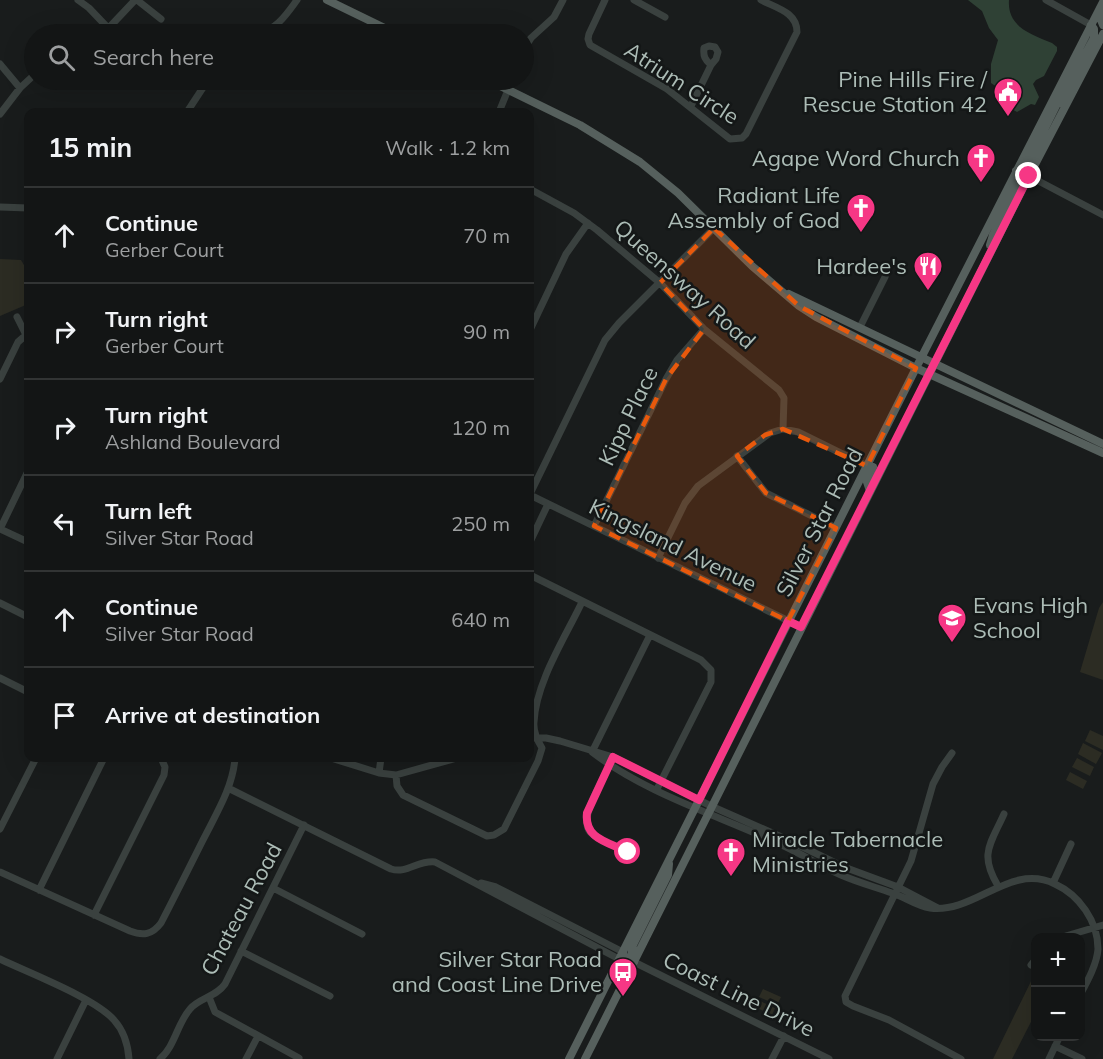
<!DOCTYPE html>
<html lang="en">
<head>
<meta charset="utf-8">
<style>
  :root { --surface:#131515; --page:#1c1e1e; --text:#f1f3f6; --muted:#9d9fa0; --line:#323434 }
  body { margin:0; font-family:Mulish,sans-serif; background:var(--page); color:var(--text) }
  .controls { position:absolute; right:18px; bottom:18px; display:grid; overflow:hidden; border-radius:12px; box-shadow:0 6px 24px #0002 }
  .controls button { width:54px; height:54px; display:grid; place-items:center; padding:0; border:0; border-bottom:2px solid var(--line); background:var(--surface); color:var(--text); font:30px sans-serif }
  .stop { position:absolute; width:18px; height:18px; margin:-14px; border:4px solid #f63785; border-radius:50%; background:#fff }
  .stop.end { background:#f63785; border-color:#fff; box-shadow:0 2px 6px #0008 }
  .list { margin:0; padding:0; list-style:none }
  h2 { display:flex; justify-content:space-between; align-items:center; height:78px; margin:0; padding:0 24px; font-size:26px }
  h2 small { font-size:20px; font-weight:400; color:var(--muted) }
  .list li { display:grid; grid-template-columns:39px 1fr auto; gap:18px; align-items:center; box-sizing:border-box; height:96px; padding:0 24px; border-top:2px solid var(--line) }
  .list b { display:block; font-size:22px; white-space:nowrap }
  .list p { margin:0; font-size:20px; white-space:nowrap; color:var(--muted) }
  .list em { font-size:20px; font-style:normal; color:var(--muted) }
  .icon { flex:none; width:33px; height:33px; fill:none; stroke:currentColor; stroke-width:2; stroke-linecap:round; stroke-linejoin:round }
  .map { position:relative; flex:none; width:1103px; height:1059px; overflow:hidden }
  .search { position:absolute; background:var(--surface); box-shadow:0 6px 24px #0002; left:24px; top:24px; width:510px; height:66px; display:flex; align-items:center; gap:15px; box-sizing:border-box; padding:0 21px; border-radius:33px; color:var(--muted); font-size:22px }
  .panel { position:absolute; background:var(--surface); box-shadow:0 6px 24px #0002; left:24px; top:108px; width:510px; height:654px; border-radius:12px }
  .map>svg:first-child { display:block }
  .green { fill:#2c2c23 }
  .water { fill:#2f4135 }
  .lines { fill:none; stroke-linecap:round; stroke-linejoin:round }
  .minor { stroke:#3a413f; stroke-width:7 }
  .major { stroke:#56605d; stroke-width:8 }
  .route { stroke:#f63785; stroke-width:8 }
  .marked { fill:#e8590c; fill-opacity:0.2; stroke:#e8590c; stroke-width:4.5; stroke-dasharray:12 8; stroke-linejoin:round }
  .labels { text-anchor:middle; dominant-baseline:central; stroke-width:5; stroke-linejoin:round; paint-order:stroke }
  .poi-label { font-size:22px; fill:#acbcb6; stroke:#141717; text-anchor:end }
  .street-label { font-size:22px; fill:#acbcb6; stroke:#141717 }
</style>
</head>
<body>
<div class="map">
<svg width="1103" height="1059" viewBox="0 0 1103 1059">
  <rect width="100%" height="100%" fill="#191c1c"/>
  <path class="green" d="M0 259 21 260 28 272V304L0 316Z
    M1103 602V680L1080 672 1099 608Z
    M1090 730 1103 736V750L1085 741Z
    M1083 743 1102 753 1096 764 1078 754Z
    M1077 758 1094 767 1090 776 1072 767Z
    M1070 772 1087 781 1083 789 1066 780Z
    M1035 973V1014L1012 1059H993Z
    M763 989 781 997 777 1005 759 997Z
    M758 1000 775 1008 772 1015 755 1007Z"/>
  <path class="water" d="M968 0H1009C1007 27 1031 34 1052 43L1057 47V51L1044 76 1036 80 1033 84 1039 97 1035 105 1031 104 1017 112 1010 108 1011 103 1004 92 991 83V64L998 40 989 28 982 11Z"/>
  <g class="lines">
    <path class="minor" d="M78 0 89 8 109 29
      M137 0 161 19
      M605 0 589 34 588 39 590 45 667 89 730 139 742 138 746 134 797 32C797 12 776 8 761 0
      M634 0 665 17
      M1046 0 1091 25
      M103 34 135 0
      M258 34C277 29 286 15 297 0
      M524 49 531 38 554 17 563 0
      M0 64 20 88
      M691 106 711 65 716 59 718 52 715 47 709 46 704 48C703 56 705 60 711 65
      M187 112 208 80
      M499 112 512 80
      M0 114 20 88 34 75
      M1029 176 1103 215
      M530 189 574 213 597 230 660 283 704 329 779 390 784 398 783 429
      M0 207 28 208
      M17 317 26 335
      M860 327 885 277
      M530 330 566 254 588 223
      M0 379 18 342 26 335
      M737 456 766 493 836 528
      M530 494 605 340 619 323 714 228
      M530 495 801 627
      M594 526 666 379 677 360 704 329
      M0 529 28 471
      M0 529 28 542
      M530 542 548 504
      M658 558 685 503 698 486 770 433 783 429 798 432 867 466
      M530 575 701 660 711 670V682L657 789
      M0 603 28 617
      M0 678 28 692
      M530 738H546L560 741 613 757 711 806 786 839 844 867 898 887 938 908
      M592 752C648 795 721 816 784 846 803 855 821 866 841 875 857 882 875 887 892 893 905 897 916 906 930 908 975 914 1010 862 1055 884 1079 895 1098 921 1098 949 1097 964 1087 982 1080 995
      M592 752 650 635
      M952 753 942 767 933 784 911 861 845 996 846 1002 853 1006 889 1020 961 1059
      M331 758 379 773 396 775 457 758
      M611 762C604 778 578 818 590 832 598 841 616 846 628 852
      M379 773 381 758
      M396 775 397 786 403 795 487 836 494 835 504 829 538 761 542 748C537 740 533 732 534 722 536 682 565 638 582 602
      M228 788 391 869C407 874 418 860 435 862L619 959
      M0 829 36 758
      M0 872 130 931C143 936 152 935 161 923 175 896 189 868 203 840 216 814 233 787 235 758
      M481 883 496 887 623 952
      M1053 883 1071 844
      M998 886C979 854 990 845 1004 814
      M273 888 362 934
      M39 890 104 758
      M94 915 164 775 165 767 161 758
      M1059 938 1103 925
      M241 951 330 996
      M0 959C29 973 95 998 114 1020 124 1031 128 1045 129 1059
      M634 962 829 1059
      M1031 965 1036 959
      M209 997 215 1012 299 1058
      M1055 1046 1082 1059
      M57 1059 86 1000
      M160 1059C175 1046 177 1024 190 1009 199 998 216 997 225 984L304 825
      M246 1059 258 1036
      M772 1059 784 1036
      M1049 1059 1060 1036"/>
    <path class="major" d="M327 0 397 34
      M1103 14 1101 20 1103 25
      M488 80 580 125 640 162 678 193 752 266 799 306 816 317 916 368 1103 453
      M1063 104 1066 90 1094 38V29L1091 25
      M1029 176 1026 170 1027 164 1058 102 1059 95
      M990 245 993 235 1016 189 1018 181 1016 171
      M789 294 1103 444
      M870 491 867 482 873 467
      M634 962 631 957 633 945 668 875 669 864
      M619 979 625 964 623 952
      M569 1059 916 368 1103 2
      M585 1059 1029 176 1103 34"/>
  </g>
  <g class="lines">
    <path class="route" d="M628 852C608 842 584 839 587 813L613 757 699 800 788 621 801 627 1029 176"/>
  </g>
  <path class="marked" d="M714 228 799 306 916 368 867 466 783 429 765 435 737 456 766 493 836 528 788 621 594 526 666 379 704 329 660 283Z"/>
  <defs>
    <g id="civic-pin" transform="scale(1.5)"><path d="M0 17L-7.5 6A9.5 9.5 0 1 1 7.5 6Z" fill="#f63785" stroke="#141717"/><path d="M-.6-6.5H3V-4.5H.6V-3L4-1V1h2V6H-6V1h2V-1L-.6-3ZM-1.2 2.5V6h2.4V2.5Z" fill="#fff"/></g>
    <g id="church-pin" transform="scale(1.5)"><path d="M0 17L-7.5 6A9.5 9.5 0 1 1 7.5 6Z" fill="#f63785" stroke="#141717"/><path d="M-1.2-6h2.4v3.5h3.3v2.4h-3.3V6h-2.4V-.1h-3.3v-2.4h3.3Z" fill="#fff"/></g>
    <g id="restaurant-pin" transform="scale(1.5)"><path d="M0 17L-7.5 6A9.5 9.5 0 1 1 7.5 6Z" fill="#f63785" stroke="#141717"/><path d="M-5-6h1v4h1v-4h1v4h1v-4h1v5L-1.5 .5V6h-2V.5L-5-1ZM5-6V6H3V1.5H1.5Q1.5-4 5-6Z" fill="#fff"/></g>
    <g id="school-pin" transform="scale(1.5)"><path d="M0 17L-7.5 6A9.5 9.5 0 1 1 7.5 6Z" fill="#f63785" stroke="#141717"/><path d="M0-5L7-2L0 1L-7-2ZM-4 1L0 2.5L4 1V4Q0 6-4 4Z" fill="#fff"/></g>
    <g id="bus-pin" transform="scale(1.5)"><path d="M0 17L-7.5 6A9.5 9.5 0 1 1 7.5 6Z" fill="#f63785" stroke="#141717"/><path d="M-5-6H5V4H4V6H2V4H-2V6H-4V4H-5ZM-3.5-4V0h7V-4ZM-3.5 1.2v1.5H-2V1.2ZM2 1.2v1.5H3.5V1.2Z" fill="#fff"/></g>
  </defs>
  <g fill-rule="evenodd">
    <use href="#civic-pin" x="1008" y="92"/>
    <use href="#church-pin" x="981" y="158"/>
    <use href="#church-pin" x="861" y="208"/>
    <use href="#restaurant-pin" x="928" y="266"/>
    <use href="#school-pin" x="952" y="618"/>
    <use href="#church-pin" x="731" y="852"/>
    <use href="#bus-pin" x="623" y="972"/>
  </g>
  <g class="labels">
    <g class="poi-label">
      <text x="987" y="79">Pine Hills Fire /<tspan x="987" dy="25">Rescue Station 42</tspan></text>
      <text x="960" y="158">Agape Word Church</text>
      <text x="840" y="195">Radiant Life<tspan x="840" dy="25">Assembly of God</tspan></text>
      <text x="907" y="266">Hardee's</text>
      <text x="973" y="605" text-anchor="start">Evans High<tspan x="973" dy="25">School</tspan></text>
      <text x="752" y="839" text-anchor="start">Miracle Tabernacle<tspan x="752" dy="25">Ministries</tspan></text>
      <text x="602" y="959">Silver Star Road<tspan x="602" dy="25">and Coast Line Drive</tspan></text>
    </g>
    <g class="street-label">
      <text transform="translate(682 83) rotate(33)">Atrium Circle</text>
      <text transform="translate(685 284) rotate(42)">Queensway Road</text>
      <text transform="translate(628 416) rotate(-64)">Kipp Place</text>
      <text transform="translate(819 522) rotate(-63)">Silver Star Road</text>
      <text transform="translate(673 545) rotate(26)">Kingsland Avenue</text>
      <text transform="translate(241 909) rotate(-62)">Chateau Road</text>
      <text transform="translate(739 994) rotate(26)">Coast Line Drive</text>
    </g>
  </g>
</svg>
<div class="controls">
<button>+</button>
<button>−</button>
</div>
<div class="stop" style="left:628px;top:852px"></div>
<div class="stop end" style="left:1029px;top:176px"></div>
<div class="search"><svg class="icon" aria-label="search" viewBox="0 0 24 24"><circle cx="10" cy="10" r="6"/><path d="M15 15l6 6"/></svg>Search here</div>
<section class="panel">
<h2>15 min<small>Walk · 1.2 km</small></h2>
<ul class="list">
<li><svg class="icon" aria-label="ahead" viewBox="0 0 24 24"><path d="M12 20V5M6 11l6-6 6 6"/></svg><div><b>Continue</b><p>Gerber Court</p></div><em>70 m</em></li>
<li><svg class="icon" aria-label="right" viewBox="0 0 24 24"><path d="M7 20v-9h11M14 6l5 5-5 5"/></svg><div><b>Turn right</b><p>Gerber Court</p></div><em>90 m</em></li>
<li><svg class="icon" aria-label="right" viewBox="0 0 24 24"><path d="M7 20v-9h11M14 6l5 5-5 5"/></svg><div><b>Turn right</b><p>Ashland Boulevard</p></div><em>120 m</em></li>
<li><svg class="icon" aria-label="left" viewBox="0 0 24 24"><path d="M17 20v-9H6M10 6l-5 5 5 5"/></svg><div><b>Turn left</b><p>Silver Star Road</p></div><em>250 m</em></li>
<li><svg class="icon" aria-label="ahead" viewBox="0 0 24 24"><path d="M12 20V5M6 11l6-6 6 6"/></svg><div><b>Continue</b><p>Silver Star Road</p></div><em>640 m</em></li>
<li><svg class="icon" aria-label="arrive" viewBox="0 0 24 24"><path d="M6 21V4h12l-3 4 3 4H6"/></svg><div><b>Arrive at destination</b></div></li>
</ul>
</section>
</div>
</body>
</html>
